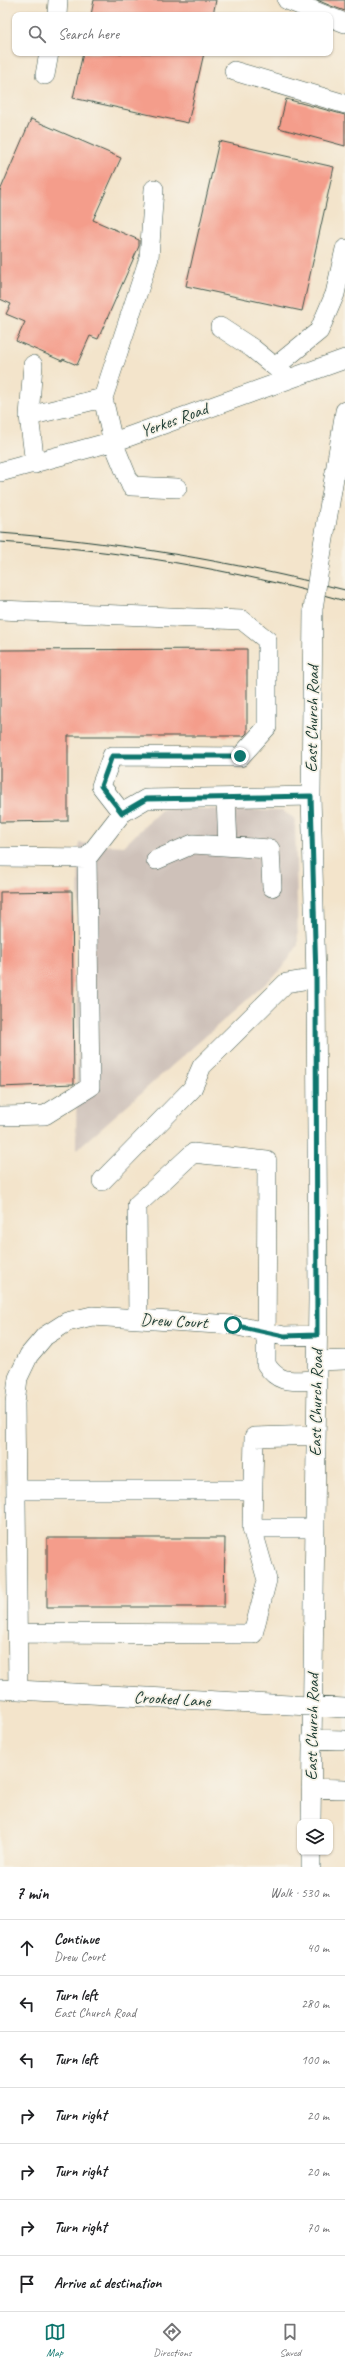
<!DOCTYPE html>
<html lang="en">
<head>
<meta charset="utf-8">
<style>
  :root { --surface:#fff; --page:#f6f6f6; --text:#202124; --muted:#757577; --line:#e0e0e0; --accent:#0f766e }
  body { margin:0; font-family:Caveat,sans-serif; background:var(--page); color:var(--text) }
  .controls { position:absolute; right:12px; bottom:12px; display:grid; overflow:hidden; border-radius:8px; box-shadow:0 1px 3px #0004 }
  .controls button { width:36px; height:36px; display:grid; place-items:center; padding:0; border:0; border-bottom:1px solid var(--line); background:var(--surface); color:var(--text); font:20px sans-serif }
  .stop { position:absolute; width:12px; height:12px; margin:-9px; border:3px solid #0f766e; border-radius:50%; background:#fff }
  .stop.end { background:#0f766e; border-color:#fff; box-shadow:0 1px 4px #0008 }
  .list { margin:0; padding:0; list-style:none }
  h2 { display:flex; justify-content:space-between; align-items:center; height:52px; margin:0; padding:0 16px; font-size:17px }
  h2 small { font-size:13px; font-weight:400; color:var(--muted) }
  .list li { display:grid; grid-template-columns:26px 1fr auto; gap:12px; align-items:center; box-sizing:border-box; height:56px; padding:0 16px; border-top:1px solid var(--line) }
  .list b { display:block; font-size:15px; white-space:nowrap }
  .list p { margin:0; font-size:13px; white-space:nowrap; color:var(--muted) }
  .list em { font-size:13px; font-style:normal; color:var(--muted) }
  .icon { flex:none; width:22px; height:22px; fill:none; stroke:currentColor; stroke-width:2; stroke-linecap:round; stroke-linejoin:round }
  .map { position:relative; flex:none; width:345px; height:1867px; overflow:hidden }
  .search { position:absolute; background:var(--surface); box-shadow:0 1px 3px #0004; left:12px; right:12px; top:12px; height:44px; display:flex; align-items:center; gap:10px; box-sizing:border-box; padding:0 14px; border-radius:8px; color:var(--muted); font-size:15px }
  .sheet { height:444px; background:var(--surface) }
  nav { display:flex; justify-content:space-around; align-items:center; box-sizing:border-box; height:56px; border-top:1px solid var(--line); background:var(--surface); font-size:11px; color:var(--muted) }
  nav a { display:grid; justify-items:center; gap:2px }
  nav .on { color:var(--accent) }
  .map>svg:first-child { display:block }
  .industrial { fill:#cec1b9 }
  .building { fill:#f49d8b }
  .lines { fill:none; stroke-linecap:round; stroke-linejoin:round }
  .minor-casing { stroke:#3f564b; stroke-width:20 }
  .minor { stroke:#fff; stroke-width:19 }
  .tram { stroke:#1f3d34; stroke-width:1 }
  .minor-bridge-casing { stroke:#3f564b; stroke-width:20; stroke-linecap:butt }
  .minor-bridge { stroke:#fff; stroke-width:19 }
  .route { stroke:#0f766e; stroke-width:5 }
  .labels { text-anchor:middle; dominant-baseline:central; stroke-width:3.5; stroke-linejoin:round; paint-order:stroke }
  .street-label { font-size:17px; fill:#1f3d34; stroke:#f7f3e8 }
</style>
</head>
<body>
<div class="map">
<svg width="345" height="1867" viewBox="0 0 345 1867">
  <rect width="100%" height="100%" fill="#f7f3e8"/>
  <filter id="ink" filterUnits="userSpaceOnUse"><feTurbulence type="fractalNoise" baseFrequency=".025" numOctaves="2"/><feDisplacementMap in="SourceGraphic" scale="8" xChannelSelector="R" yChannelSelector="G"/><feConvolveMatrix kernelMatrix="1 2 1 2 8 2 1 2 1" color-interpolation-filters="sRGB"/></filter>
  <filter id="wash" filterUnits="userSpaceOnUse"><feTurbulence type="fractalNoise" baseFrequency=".012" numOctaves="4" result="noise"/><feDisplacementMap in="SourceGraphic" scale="16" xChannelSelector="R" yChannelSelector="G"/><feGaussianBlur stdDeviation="0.9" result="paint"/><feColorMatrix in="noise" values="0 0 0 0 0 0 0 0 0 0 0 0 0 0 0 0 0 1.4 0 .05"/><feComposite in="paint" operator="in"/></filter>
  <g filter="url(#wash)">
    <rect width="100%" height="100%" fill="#f3e4cb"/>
    <path class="industrial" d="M163 808 283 811 295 819 298 945 282 969 76 1150 79 843 124 846Z"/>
    <g id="blocks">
      <path class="building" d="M94 0H216L213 15H91Z
        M317 0H345V11L331 6Z
        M83 53H204L188 123 73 98Z
        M286 99 345 115V146L279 128Z
        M31 119 121 158 93 220 139 240V246L98 339 90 336 77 365 63 359 62 361 16 341 25 322 6 314 11 304 0 299V191Z
        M219 141 334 167 302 311 186 286Z
        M247 649V733L244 736H68V821L0 822V650Z
        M72 891 74 1084 0 1087V892Z
        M47 1538H225L224 1607H47Z"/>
    </g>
  </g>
  <g filter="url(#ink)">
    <use href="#blocks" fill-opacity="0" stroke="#3f564b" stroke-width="1"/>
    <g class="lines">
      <g class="minor-casing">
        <path id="minor" d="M287 0 325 15
          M57 15 58 0
          M330 17 345 23
          M234 71 345 104
          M45 75 49 53
          M154 189 149 258 103 398 113 442 131 486 177 488
          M220 327 252 348 285 375
          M275 367 319 331 335 294 345 249
          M29 416 33 365
          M35 464 29 416 103 398
          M0 472 122 439 345 359
          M319 569 345 411
          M0 610 242 620 267 640V727L240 757 112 756 101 786 122 813
          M226 798 228 846
          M0 857 87 858 90 1087 45 1115 0 1116
          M87 858 122 813 146 799 311 796
          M156 860 193 844 270 849 272 887
          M102 1181 192 1089 202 1066 286 983 316 978
          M138 1319 137 1205 193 1153 267 1161 266 1364C279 1386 295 1380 317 1380
          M317 1361 345 1360
          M16 1490H253
          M314 1528H252L254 1437 316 1435
          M17 1633 253 1634 267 1580 252 1528
          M0 1689 345 1708
          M18 1690 15 1403 18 1378 29 1355 45 1336 67 1322 92 1316 233 1325 284 1336 317 1335
          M311 1739 345 1740
          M311 1788 345 1789
          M311 1822 318 1299 316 978 311 796 313 609
          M311 1852V1867"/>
      </g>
      <use href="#minor" class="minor"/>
      <path class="tram" d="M0 533C117 542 231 561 345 590
        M0 542C117 550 233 569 345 601"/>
      <g class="minor-bridge-casing">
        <path id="minor-bridge" d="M313 609 319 569"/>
      </g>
      <use href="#minor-bridge" class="minor-bridge"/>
    </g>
  </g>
  <g class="lines" filter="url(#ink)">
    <path class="route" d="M233 1325 284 1336 317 1335 316 978 311 796 146 799 122 813 101 786 112 756H240"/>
  </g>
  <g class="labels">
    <g class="street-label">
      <text transform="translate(174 420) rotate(-20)">Yerkes Road</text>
      <text transform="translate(312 719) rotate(-89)">East Church Road</text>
      <text transform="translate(174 1321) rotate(3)">Drew Court</text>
      <text transform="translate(316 1403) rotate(-89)">East Church Road</text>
      <text transform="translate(172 1699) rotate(3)">Crooked Lane</text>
      <text transform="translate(312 1727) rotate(-89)">East Church Road</text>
    </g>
  </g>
</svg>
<div class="controls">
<button><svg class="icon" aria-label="layers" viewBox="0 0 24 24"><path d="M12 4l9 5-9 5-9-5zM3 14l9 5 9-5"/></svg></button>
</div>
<div class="stop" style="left:233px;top:1325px"></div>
<div class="stop end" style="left:240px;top:756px"></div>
<div class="search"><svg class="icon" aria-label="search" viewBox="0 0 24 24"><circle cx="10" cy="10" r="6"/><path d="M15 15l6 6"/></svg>Search here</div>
</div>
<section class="sheet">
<h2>7 min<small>Walk · 530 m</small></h2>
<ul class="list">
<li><svg class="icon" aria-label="ahead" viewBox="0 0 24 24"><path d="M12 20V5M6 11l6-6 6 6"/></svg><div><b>Continue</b><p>Drew Court</p></div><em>40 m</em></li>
<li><svg class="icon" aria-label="left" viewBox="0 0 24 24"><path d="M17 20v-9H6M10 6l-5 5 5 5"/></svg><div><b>Turn left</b><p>East Church Road</p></div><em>280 m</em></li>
<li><svg class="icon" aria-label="left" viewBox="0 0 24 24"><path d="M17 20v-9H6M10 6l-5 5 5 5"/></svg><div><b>Turn left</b></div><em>100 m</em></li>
<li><svg class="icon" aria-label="right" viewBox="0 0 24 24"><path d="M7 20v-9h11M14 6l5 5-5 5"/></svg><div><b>Turn right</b></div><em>20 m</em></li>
<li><svg class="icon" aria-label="right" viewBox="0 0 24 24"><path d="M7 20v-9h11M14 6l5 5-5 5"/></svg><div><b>Turn right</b></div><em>20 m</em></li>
<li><svg class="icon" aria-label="right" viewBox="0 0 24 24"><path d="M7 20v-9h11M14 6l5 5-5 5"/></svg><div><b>Turn right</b></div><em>70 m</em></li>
<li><svg class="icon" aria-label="arrive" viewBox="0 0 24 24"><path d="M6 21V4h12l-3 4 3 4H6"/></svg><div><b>Arrive at destination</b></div></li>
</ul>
</section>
<nav>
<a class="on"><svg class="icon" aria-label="map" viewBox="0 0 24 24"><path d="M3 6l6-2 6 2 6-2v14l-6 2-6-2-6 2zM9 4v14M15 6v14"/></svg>Map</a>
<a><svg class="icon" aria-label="directions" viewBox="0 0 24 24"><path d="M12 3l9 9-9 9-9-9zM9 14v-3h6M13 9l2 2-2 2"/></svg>Directions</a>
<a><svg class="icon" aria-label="saved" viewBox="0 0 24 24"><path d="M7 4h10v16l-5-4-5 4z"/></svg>Saved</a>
</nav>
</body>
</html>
